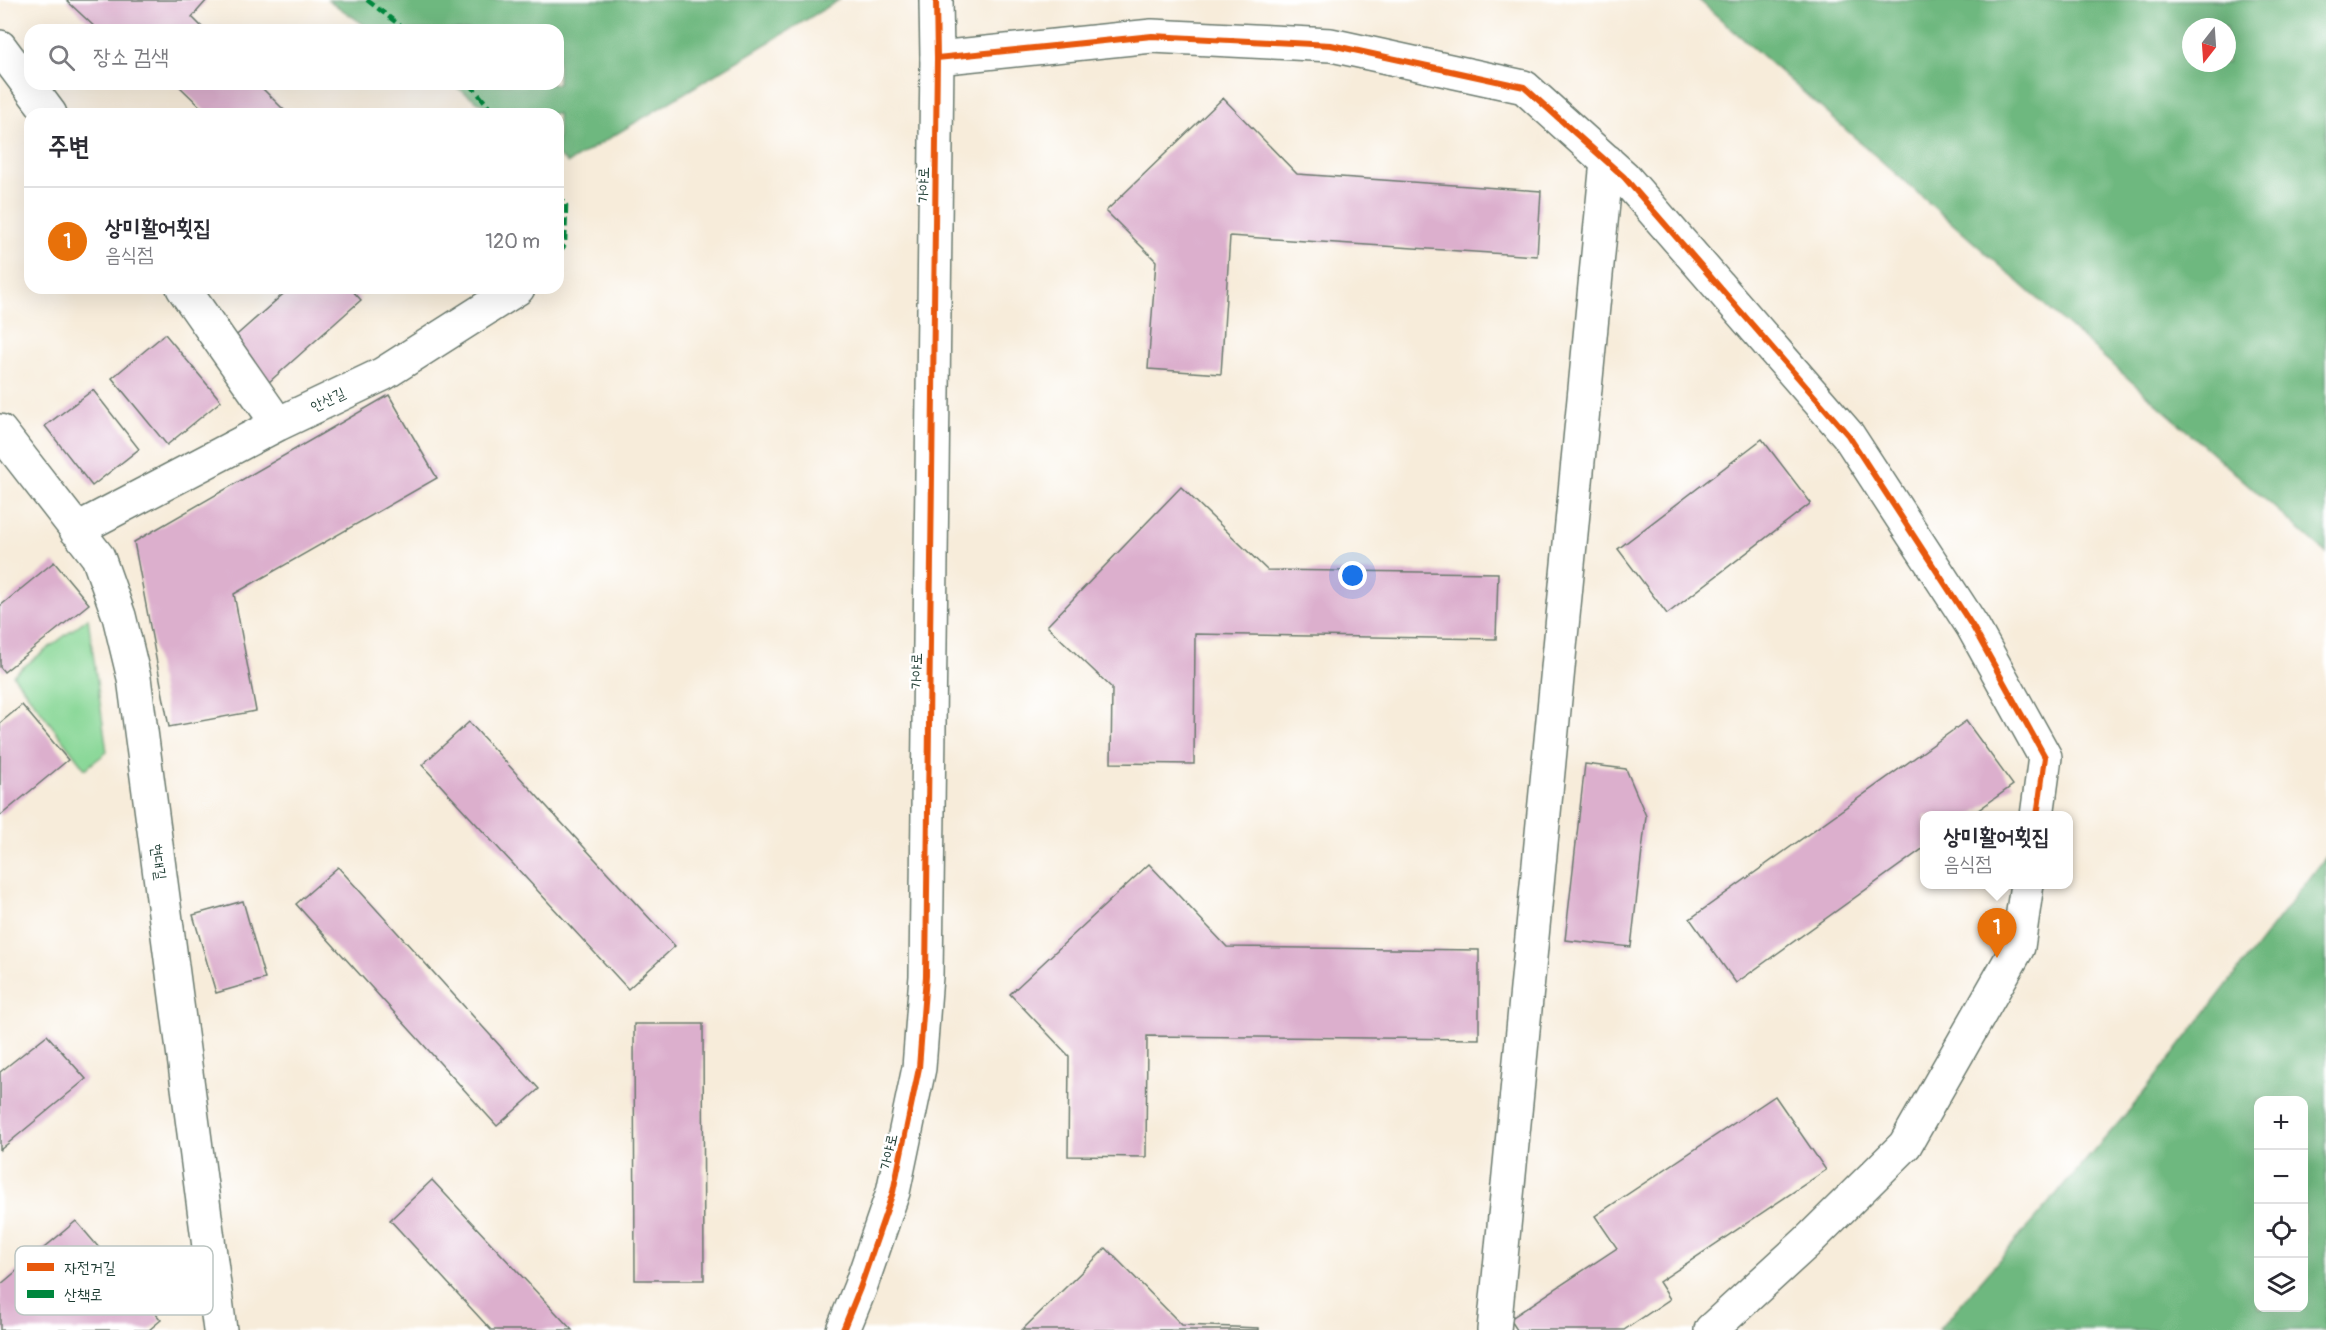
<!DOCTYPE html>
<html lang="ko">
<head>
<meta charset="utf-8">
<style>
  :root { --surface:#fff; --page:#f7f7f7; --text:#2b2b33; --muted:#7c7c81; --line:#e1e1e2; --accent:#1f6fb2 }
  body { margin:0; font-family:Pangolin,"Poor Story",sans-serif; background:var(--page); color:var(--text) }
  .controls { position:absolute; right:18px; bottom:18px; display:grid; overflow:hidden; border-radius:12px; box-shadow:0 6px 24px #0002 }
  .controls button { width:54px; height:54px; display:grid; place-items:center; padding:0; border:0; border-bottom:2px solid var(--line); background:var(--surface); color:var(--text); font:30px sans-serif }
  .compass { position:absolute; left:2182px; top:18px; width:54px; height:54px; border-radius:50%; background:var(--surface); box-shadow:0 6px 24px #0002; rotate:197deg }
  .you { position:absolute; left:1353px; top:576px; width:21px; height:21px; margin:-15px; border:4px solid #fff; border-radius:50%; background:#1a73e8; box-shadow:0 0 0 9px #1a73e833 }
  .badge { display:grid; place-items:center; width:39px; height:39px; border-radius:50%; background:var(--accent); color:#fff; font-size:20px; font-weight:700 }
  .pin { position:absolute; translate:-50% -50px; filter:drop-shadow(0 2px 3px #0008) }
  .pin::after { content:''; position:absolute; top:32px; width:21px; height:18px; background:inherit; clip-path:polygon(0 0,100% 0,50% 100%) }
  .popup { position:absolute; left:1920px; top:811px; width:153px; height:78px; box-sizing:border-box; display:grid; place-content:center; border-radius:12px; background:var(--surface); filter:drop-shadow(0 2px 4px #0005); font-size:20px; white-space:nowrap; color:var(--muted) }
  .popup b { font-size:22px; color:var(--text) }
  .popup::after { content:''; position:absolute; left:50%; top:100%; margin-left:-12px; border:12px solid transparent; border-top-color:var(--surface) }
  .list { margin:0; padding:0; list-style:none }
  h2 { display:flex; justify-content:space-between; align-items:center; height:78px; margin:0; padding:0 24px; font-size:26px }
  h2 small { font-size:20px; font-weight:400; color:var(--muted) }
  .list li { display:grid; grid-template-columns:39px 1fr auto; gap:18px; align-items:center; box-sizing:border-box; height:108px; padding:0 24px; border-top:2px solid var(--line) }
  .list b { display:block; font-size:22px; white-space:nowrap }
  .list p { margin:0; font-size:20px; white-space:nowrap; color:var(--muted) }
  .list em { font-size:20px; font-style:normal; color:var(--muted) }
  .icon { flex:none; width:33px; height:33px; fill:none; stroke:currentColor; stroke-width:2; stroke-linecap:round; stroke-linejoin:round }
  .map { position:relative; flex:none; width:2326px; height:1330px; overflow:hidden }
  .search { position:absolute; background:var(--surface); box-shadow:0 6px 24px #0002; left:24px; top:24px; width:540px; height:66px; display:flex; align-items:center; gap:15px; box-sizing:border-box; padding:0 21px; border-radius:18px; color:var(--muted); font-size:22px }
  .panel { position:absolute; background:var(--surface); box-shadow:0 6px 24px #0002; left:24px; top:108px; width:540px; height:186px; border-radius:18px }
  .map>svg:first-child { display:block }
  .green { fill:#88d796; stroke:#548a65; stroke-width:1.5 }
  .forest { fill:#6eb87f; stroke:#467a5a; stroke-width:1.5; fill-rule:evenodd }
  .building { fill:#dcafcd }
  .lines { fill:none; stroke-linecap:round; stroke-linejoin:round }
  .street-casing { stroke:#6b7a6e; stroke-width:36 }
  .secondary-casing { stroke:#6b7a6e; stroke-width:36 }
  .street { stroke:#fff; stroke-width:33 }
  .secondary { stroke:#fff; stroke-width:33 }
  .quiet { stroke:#00873e; stroke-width:4.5; stroke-dasharray:9 4.5; stroke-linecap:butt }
  .cycleway-casing { stroke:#fff; stroke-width:10 }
  .cycleway { stroke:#e8590c; stroke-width:6 }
  .labels { text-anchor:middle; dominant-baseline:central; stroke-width:5; stroke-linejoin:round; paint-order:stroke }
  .street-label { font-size:15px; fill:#1f3d34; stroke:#fff }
  .key { fill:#fff; stroke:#bcc5c2; stroke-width:1.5 }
  .key-label { font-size:16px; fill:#1f3d34 }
</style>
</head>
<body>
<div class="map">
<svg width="2326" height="1330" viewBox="0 0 2326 1330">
  <rect width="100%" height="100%" fill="#fff"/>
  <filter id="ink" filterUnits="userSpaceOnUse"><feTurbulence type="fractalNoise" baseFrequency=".0167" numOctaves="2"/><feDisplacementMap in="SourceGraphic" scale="12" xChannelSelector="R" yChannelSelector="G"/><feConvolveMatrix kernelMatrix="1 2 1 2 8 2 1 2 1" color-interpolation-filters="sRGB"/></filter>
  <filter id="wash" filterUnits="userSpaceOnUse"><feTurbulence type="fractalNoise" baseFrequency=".008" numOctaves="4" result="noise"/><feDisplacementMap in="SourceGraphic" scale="24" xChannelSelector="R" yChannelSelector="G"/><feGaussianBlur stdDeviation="1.35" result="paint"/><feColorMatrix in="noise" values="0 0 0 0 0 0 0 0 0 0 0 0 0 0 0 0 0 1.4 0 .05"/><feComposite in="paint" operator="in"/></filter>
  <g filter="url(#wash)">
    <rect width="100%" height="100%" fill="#f7ecda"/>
    <path class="green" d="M88 618 107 752 85 769 13 675Z"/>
    <path class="forest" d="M328 0H839L568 163 558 156V114H496L452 84H558V30H372Z
      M1699 0H2326V553ZM2191 27H2227V63H2191Z
      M2326 857V1330H1938L2134 1105ZM2258 1100H2304V1308H2258Z"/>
    <g id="blocks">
      <path class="building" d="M66 0H207L192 17 205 30H98Z
        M177 84H258L288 114H208Z
        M1223 98 1297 174 1541 191 1537 256 1230 236 1221 374 1148 369 1156 261 1106 211Z
        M290 288H350L361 300 268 383 230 341Z
        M165 334 221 401 167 445 112 378Z
        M93 390 139 449 92 486 45 426Z
        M389 395 437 478 234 594 256 711 169 727 134 542Z
        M1762 439 1811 503 1667 614 1618 549Z
        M1181 487 1267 570 1498 573 1496 639 1195 634 1194 764 1111 763 1112 688 1047 626Z
        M54 562 89 604 4 672 0 667V606Z
        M22 705 68 760 0 816V723Z
        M1966 721 2013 785 1970 816H1925V847L1736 983 1690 919Z
        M469 722 675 946 628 989 422 765Z
        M1585 764 1626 769 1646 816 1631 947 1565 940Z
        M1149 864 1227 947 1479 950V1039L1147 1036 1146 1157 1068 1156 1069 1056 1010 994Z
        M338 867 539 1089 497 1126 296 904Z
        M243 901 265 979 216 993 193 915Z
        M634 1024H703L704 1280H635Z
        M47 1035 86 1079 0 1150V1072Z
        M1775 1096 1826 1170 1659 1282 1670 1299 1624 1330H1517L1510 1319 1617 1248 1595 1216Z
        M432 1180 572 1330H491L390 1220Z
        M76 1221 161 1320 149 1330H0V1285Z
        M1106 1248 1182 1325 1259 1328V1330H1022Z"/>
    </g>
  </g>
  <g filter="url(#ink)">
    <use href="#blocks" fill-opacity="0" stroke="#6b7a6e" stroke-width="1.5"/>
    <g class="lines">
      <g class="street-casing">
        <path id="street" d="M0 47 50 114
          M937 58 1152 36 1331 45 1524 87 1624 177 1848 435 1973 627 2045 757 2037 816
          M183 288 278 424 383 374 518 288
          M0 431 98 557 119 616 134 678 220 1330
          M76 530 278 424
          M1494 1330 1607 161
          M1711 1330 1807 1242 1905 1145 2018 947 2027 884"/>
      </g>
      <g class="secondary-casing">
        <path id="secondary" d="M843 1330 860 1288 893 1192 919 1068 926 976 937 58 936 0"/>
      </g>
      <use href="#street" class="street"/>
      <use href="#secondary" class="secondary"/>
      <path class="quiet" d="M367 0 406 30
        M470 84 495 114
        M558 194 566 205 565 245 558 253"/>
      <g class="cycleway-casing">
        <path id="cycleway" d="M937 58 1152 36 1331 45 1524 87 1624 177 1848 435 1973 627 2045 757 2037 816
          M843 1330 860 1288 893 1192 919 1068 926 976 937 58 936 0"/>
      </g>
      <use href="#cycleway" class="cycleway"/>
    </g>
  </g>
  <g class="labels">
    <g class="street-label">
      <text transform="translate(924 185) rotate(-89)">가야로</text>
      <text transform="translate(328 400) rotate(-26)">안산길</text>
      <text transform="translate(917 671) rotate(-89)">가야로</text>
      <text transform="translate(158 862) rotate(82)">현대길</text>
      <text transform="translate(889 1152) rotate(-78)">가야로</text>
    </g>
  </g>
  <rect x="15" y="1246" width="198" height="69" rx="9" class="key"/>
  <rect x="27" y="1263" width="27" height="8" fill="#e8590c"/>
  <rect x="27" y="1290" width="27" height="8" fill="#00873e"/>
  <g class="key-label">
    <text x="64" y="1273">자전거길</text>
    <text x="64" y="1300">산책로</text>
  </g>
</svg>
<div class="controls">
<button>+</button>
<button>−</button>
<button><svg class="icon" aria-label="locate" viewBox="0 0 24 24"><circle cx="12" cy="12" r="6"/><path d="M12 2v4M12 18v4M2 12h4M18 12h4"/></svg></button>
<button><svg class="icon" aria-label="layers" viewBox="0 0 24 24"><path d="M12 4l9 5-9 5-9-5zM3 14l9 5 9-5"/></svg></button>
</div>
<svg class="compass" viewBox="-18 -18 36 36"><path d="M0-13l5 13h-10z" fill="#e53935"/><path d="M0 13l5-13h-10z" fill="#7c7c81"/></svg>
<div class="you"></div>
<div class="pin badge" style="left:1997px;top:958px;background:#e8710a">1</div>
<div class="popup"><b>상미활어횟집</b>음식점</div>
<div class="search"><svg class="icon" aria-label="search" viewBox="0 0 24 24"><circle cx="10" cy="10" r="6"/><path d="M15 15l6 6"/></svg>장소 검색</div>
<section class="panel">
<h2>주변<small></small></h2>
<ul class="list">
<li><span class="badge" style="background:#e8710a">1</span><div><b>상미활어횟집</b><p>음식점</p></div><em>120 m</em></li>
</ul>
</section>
</div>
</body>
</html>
